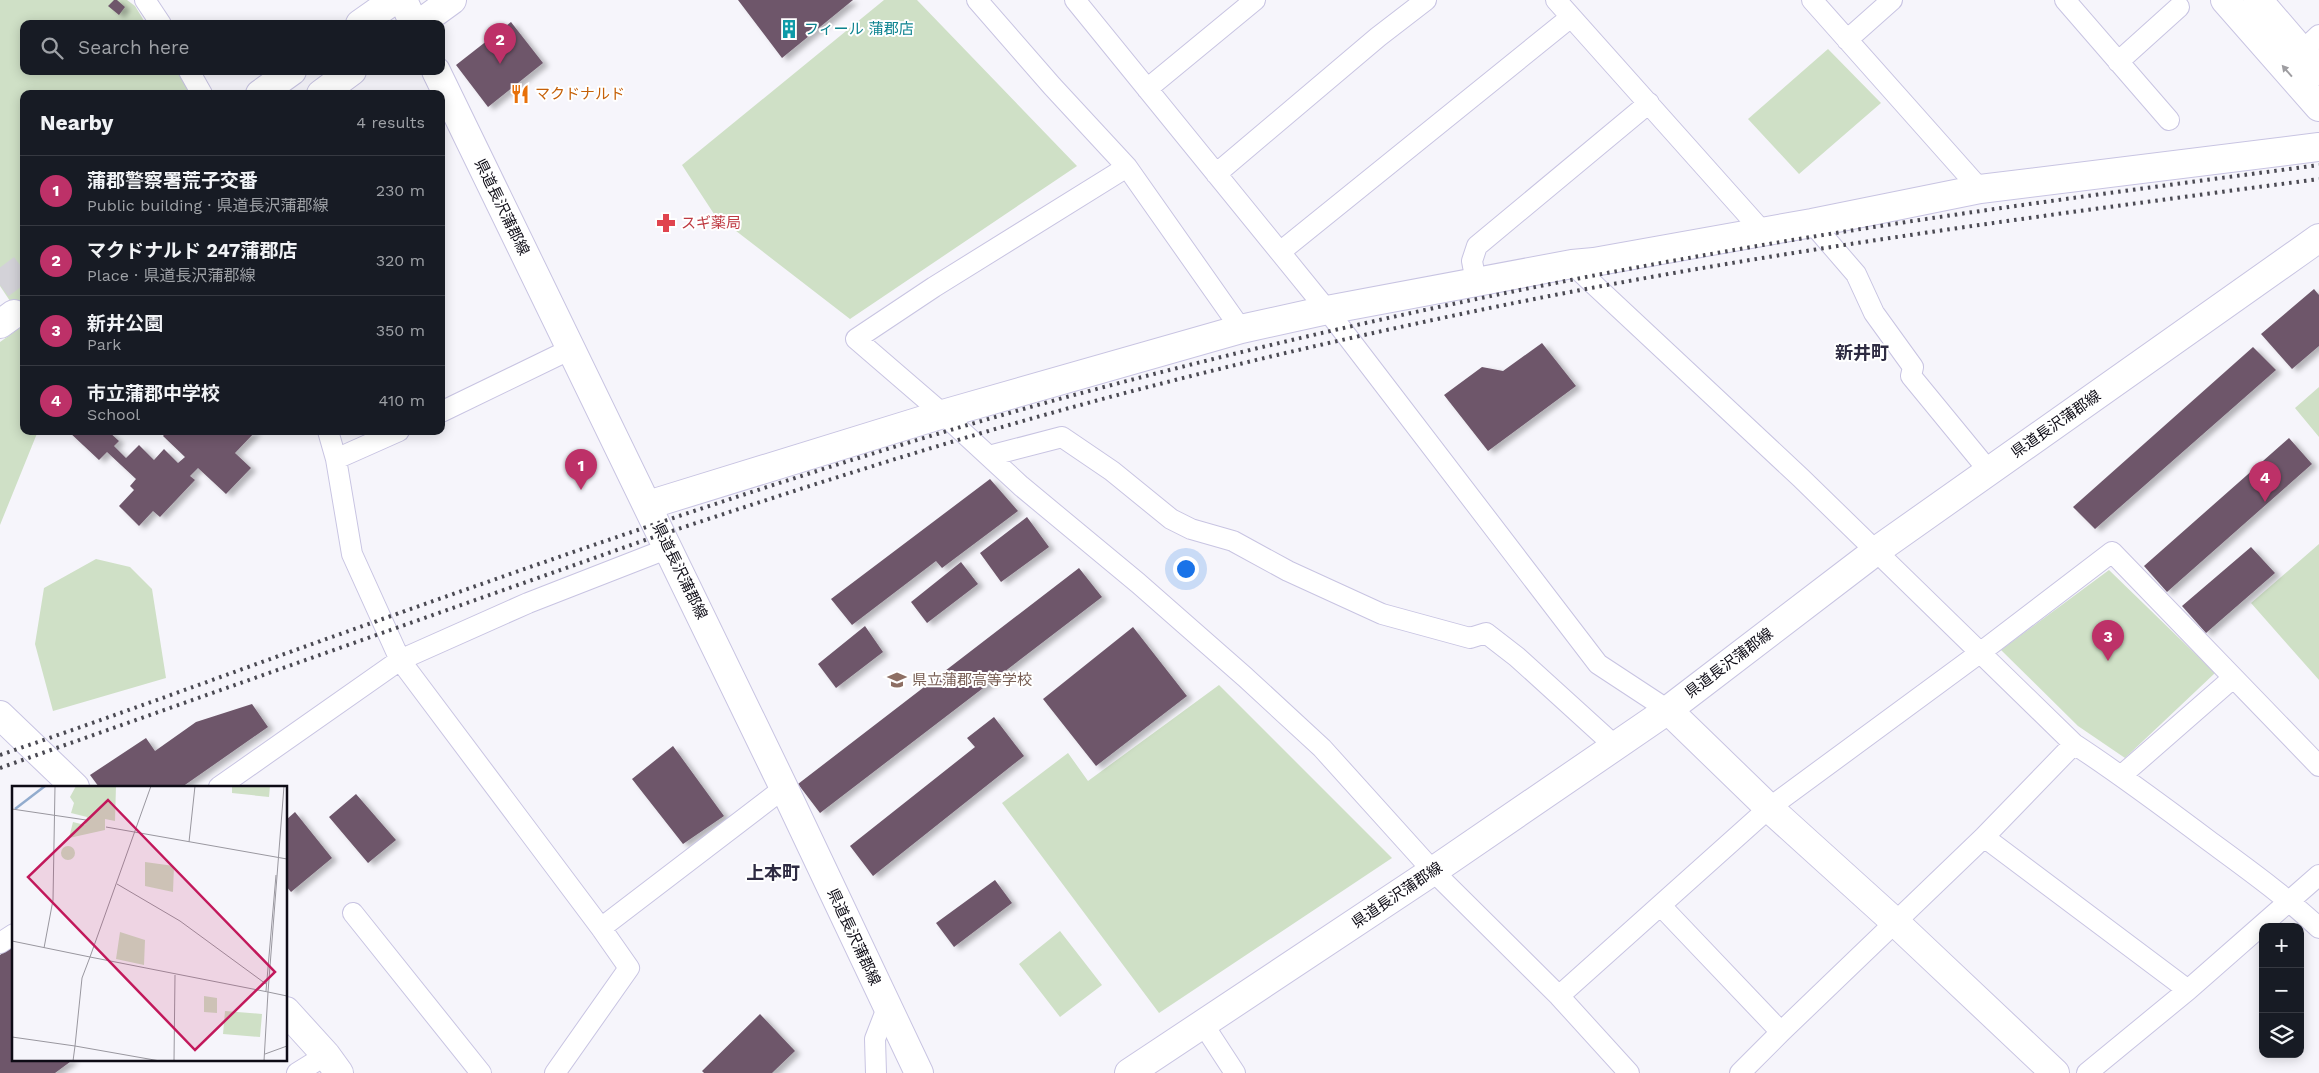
<!DOCTYPE html>
<html lang="en">
<head>
<meta charset="utf-8">
<style>
  :root { --surface:#171b24; --page:#242831; --text:#f1f3f6; --muted:#9ea1a6; --line:#363941; --accent:#bd3168 }
  body { margin:0; font-family:"Work Sans","Noto Sans JP",sans-serif; background:var(--page); color:var(--text) }
  .controls { position:absolute; right:15px; bottom:15px; display:grid; overflow:hidden; border-radius:10px; box-shadow:0 2px 12px #0003 }
  .controls button { width:45px; height:45px; display:grid; place-items:center; padding:0; border:0; border-bottom:1px solid var(--line); background:var(--surface); color:var(--text); font:25px sans-serif }
  .you { position:absolute; left:1185px; top:568px; width:18px; height:18px; margin:-12px; border:4px solid #fff; border-radius:50%; background:#1a73e8; box-shadow:0 0 0 8px #1a73e833 }
  .badge { display:grid; place-items:center; width:32px; height:32px; border-radius:50%; background:var(--accent); color:#fff; font-size:16px; font-weight:700 }
  .pin { position:absolute; translate:-50% -41px; filter:drop-shadow(0 1px 2px #0008) }
  .pin::after { content:''; position:absolute; top:26px; width:18px; height:15px; background:inherit; clip-path:polygon(0 0,100% 0,50% 100%) }
  .list { margin:0; padding:0; list-style:none }
  h2 { display:flex; justify-content:space-between; align-items:center; height:65px; margin:0; padding:0 20px; font-size:21px }
  h2 small { font-size:16px; font-weight:400; color:var(--muted) }
  .list li { display:grid; grid-template-columns:32px 1fr auto; gap:15px; align-items:center; box-sizing:border-box; height:70px; padding:0 20px; border-top:1px solid var(--line) }
  .list b { display:block; font-size:19px; white-space:nowrap }
  .list p { margin:0; font-size:16px; white-space:nowrap; color:var(--muted) }
  .list em { font-size:16px; font-style:normal; color:var(--muted) }
  .icon { flex:none; width:28px; height:28px; fill:none; stroke:currentColor; stroke-width:2; stroke-linecap:round; stroke-linejoin:round }
  .map { position:relative; flex:none; width:2319px; height:1073px; overflow:hidden }
  .search { position:absolute; background:var(--surface); box-shadow:0 2px 12px #0003; left:20px; top:20px; width:425px; height:55px; display:flex; align-items:center; gap:12px; box-sizing:border-box; padding:0 18px; border-radius:10px; color:var(--muted); font-size:19px }
  .panel { position:absolute; background:var(--surface); box-shadow:0 2px 12px #0003; left:20px; top:90px; width:425px; height:345px; border-radius:10px }
  .map>svg:first-child { display:block }
  .green { fill:#cfe0c6 }
  .building { fill:#6e576a; filter:url(#shadow) }
  .lines { fill:none; stroke-linecap:round; stroke-linejoin:round }
  .highway-tunnel { stroke:#d3d2d8; stroke-width:28; stroke-dasharray:28 14; stroke-linecap:butt }
  .street-casing { stroke:#c8c4e2; stroke-width:22 }
  .secondary-casing { stroke:#c8c4e2; stroke-width:30 }
  .primary-casing { stroke:#c8c4e2; stroke-width:30 }
  .highway-casing { stroke:#c8c4e2; stroke-width:30 }
  .street { stroke:#fff; stroke-width:20 }
  .secondary { stroke:#fff; stroke-width:28 }
  .primary { stroke:#fff; stroke-width:28 }
  .highway { stroke:#fff; stroke-width:28 }
  .rail { stroke:#4b4a53; stroke-width:4; stroke-dasharray:2.5 5; stroke-linecap:butt }
  .oneway { fill:#9e9da1 }
  .labels { text-anchor:middle; dominant-baseline:central; stroke-width:4; stroke-linejoin:round; paint-order:stroke }
  .culture-label { font-size:15px; fill:#0d838f; stroke:#fff; text-anchor:start }
  .food-label { font-size:15px; fill:#c56008; stroke:#fff; text-anchor:start }
  .street-label { font-size:15px; fill:#0d0b15; stroke:#fff }
  .health-label { font-size:15px; fill:#be3a42; stroke:#fff; text-anchor:start }
  .education-label { font-size:15px; fill:#785e54; stroke:#fff; text-anchor:start }
  .quarter-label { font-size:18px; font-weight:bold; fill:#2e2b42; stroke:#fff }
  .inset-river { fill:none; stroke:#92acce; stroke-width:2.5 }
  .inset-road { fill:none; stroke:#99979f; stroke-width:1 }
  .view { fill:#c2185b; fill-opacity:0.15; stroke:#c2185b; stroke-width:2.5 }
  .inset-edge { fill:none; stroke:#0d0b15; stroke-width:2.5 }
</style>
</head>
<body>
<div class="map">
<svg width="2319" height="1073" viewBox="0 0 2319 1073">
  <defs>
    <filter id="shadow"><feDropShadow dx="5.5" dy="3" stdDeviation="2.5" flood-color="#0004"/></filter>
  </defs>
  <rect width="100%" height="100%" fill="#f6f5fb"/>
  <path class="green" d="M0 0H127L135 6 146 24H24V71H177L191 94H24V322L0 286Z
    M884 0H917L1077 166 850 319 714 214 682 165Z
    M1828 49 1881 103 1799 174 1748 119Z
    M24 325V431H38L0 525V342Z
    M2319 387V437L2295 408Z
    M2319 544V680L2251 603Z
    M96 559 130 567 152 589 166 678 53 711 35 644 44 588Z
    M2109 570 2215 673 2125 758 2078 726 2001 650Z
    M1219 685 1392 858 1159 1013 1002 803 1068 753 1088 781Z
    M1060 931 1102 985 1060 1017 1019 964Z"/>
  <path class="building" d="M114 0H117L125 7 119 15 108 6Z
    M738 0H853L782 58Z
    M511 22 543 63 488 107 456 65Z
    M2314 289 2319 295V346L2292 369 2261 334Z
    M1542 343 1576 386 1488 451 1444 395 1482 367 1503 371Z
    M2253 347 2276 370 2095 529 2073 507Z
    M68 431H108L119 441 114 446 126 458 139 445 154 460 164 449 178 463 185 457 163 436 167 431H256L235 453 251 468 226 494 198 468 190 476 195 480 160 517 153 511 139 526 119 506 134 490 130 486 136 479 107 452 99 460Z
    M2289 438 2312 464 2167 592 2144 566Z
    M990 479 1018 511 942 568 936 561 852 625 831 599Z
    M1027 517 1049 547 1001 582 980 553Z
    M2251 547 2275 573 2206 633 2182 606Z
    M961 562 978 584 927 623 911 602Z
    M1079 568 1102 597 820 813 798 784Z
    M865 626 883 652 836 688 818 664Z
    M1133 627 1187 696 1096 766 1043 699Z
    M252 704 268 727 182 787H99L90 775 146 738 155 751 196 722Z
    M994 717 1024 756 873 876 850 846 975 747 967 738Z
    M673 746 724 816 683 844 632 779Z
    M356 794 396 840 368 863 329 817Z
    M295 812 332 858 291 892 286 886V820Z
    M995 880 1012 903 954 947 936 923Z
    M14 945V1059H74L55 1073H0V955Z
    M760 1014 795 1051 772 1073H704L702 1071Z"/>
  <g class="lines">
    <path class="highway-tunnel" d="M0 285 24 267"/>
    <g class="street-casing">
      <path id="street" d="M145 0 161 24
        M977 0 1052 86 1127 167 1241 329
        M1075 0 1327 310 1598 664 1668 710
        M1556 0 1763 232
        M1812 0 1980 189
        M2065 0 2169 120
        M1847 40 1892 0
        M2302 51 2319 35
        M2118 62 2179 7
        M189 71 202 94
        M1147 89 1255 0
        M1127 167 934 287 856 339 943 414 1021 486 1138 583 1245 677 1322 748 1433 871 1559 996 1629 1073
        M1216 174 1378 37 1426 0
        M1812 223 1856 274 1874 313 1913 367 1911 376 1989 471
        M1280 252 1571 17
        M1572 264 1801 478 2074 744C2120 774 2164 807 2208 840 2246 868 2284 895 2319 928
        M1476 282 1472 261 1477 246 1649 103
        M441 412 571 349
        M328 431 336 459 352 554 400 660 601 928 629 968 555 1073
        M989 456 1062 437 1112 471 1171 519 1191 529 1233 541 1288 571 1382 614 1470 638 1486 633 1517 657 1615 746
        M336 459 399 431
        M2122 775 2233 678
        M219 787 400 660 528 603 669 548
        M1984 837 2188 990
        M1661 906 1781 1032
        M353 913 481 1073
        M601 928 784 788
        M0 943 14 934
        M1559 996 1769 808 1981 652 2112 552 2319 766
        M1203 1024 1235 1073
        M297 1073 326 1055
        M876 1073 875 1039 887 1008
        M1740 1073 1781 1032 1984 837 2074 744
        M2087 1073 2188 990 2319 875"/>
    </g>
    <g class="secondary-casing">
      <path id="secondary" d="M2225 0 2319 107
        M2258 0 2319 71
        M648 505 943 414 1241 329 1327 310 1572 264 1594 262 1812 223 1980 189 2319 147
        M1668 710 1769 808 1895 922 2055 1073
        M0 715 75 787
        M286 1011 326 1055 339 1073"/>
    </g>
    <g class="primary-casing">
      <path id="primary" d="M403 0 414 24
        M436 71 784 788 919 1073
        M1129 1073 1433 871 1668 710 1876 551 2319 238"/>
    </g>
    <g class="highway-casing">
      <path id="highway" d="M360 24 394 0
        M419 24 452 0
        M260 94 292 71
        M321 94 352 71
        M0 324 14 314"/>
    </g>
    <use href="#street" class="street"/>
    <use href="#secondary" class="secondary"/>
    <use href="#primary" class="primary"/>
    <use href="#highway" class="highway"/>
    <path class="rail" d="M0 755C91 724 182 691 273 658 534 565 796 471 1063 398 1284 338 1508 289 1734 250 1928 216 2124 191 2319 165
      M0 768 648 539C768 499 888 460 1009 425 1158 382 1309 346 1461 314 1744 254 2032 217 2319 179"/>
  </g>
  <defs><path id="oneway-solid" d="M-6-.8H1V-3.2L6.5 0L1 3.2V.8H-6Z" transform="scale(1.25)"/></defs>
  <use class="oneway" href="#oneway-solid" transform="translate(2287 71) rotate(-131)"/>
  <defs>
    <g id="building-bare" transform="scale(1.5)"><path d="M-4-6H4V6H1V3H-1V6H-4ZM-2.5-4.3h1.7v1.8h-1.7ZM.8-4.3h1.7v1.8H.8ZM-2.5-1h1.7V.8h-1.7ZM.8-1h1.7V.8H.8Z" fill="#0f9aa8" stroke="#fff" stroke-width="2.5" paint-order="stroke"/></g>
    <g id="restaurant-bare" transform="scale(1.5)"><path d="M-5-6h1v4h1v-4h1v4h1v-4h1v5L-1.5 .5V6h-2V.5L-5-1ZM5-6V6H3V1.5H1.5Q1.5-4 5-6Z" fill="#e8710a" stroke="#fff" stroke-width="2.5" paint-order="stroke"/></g>
    <g id="pharmacy-bare" transform="scale(1.5)"><path d="M-2-6h4v4h4v4h-4v4h-4v-4h-4v-4h4Z" fill="#e0444e" stroke="#fff" stroke-width="2.5" paint-order="stroke"/></g>
    <g id="school-bare" transform="scale(1.5)"><path d="M0-5L7-2L0 1L-7-2ZM-4 1L0 2.5L4 1V4Q0 6-4 4Z" fill="#8d6e63" stroke="#fff" stroke-width="2.5" paint-order="stroke"/></g>
  </defs>
  <g fill-rule="evenodd">
    <use href="#building-bare" x="789" y="29"/>
    <use href="#restaurant-bare" x="520" y="94"/>
    <use href="#pharmacy-bare" x="666" y="223"/>
    <use href="#school-bare" x="897" y="680"/>
  </g>
  <g class="labels">
    <g class="culture-label">
      <text x="804" y="29">フィール 蒲郡店</text>
    </g>
    <g class="food-label">
      <text x="535" y="94">マクドナルド</text>
    </g>
    <g class="street-label">
      <text transform="translate(502 207) rotate(64)">県道長沢蒲郡線</text>
      <text transform="translate(2056 424) rotate(-35)">県道長沢蒲郡線</text>
      <text transform="translate(680 571) rotate(64)">県道長沢蒲郡線</text>
      <text transform="translate(1729 663) rotate(-37)">県道長沢蒲郡線</text>
      <text transform="translate(1397 895) rotate(-34)">県道長沢蒲郡線</text>
      <text transform="translate(854 937) rotate(65)">県道長沢蒲郡線</text>
    </g>
    <g class="health-label">
      <text x="681" y="223">スギ薬局</text>
    </g>
    <g class="education-label">
      <text x="912" y="680">県立蒲郡高等学校</text>
    </g>
    <g class="quarter-label">
      <text x="1862" y="352">新井町</text>
      <text x="773" y="872">上本町</text>
    </g>
  </g>
  <g transform="translate(12 786)">
    <rect width="275" height="275" fill="#f6f5fb"/>
    <path d="M64 0H104L103 35 93 33V44L57 52 61 36 73 39 75 31 59 27 62 17 58 11ZM220 0H258L257 11 220 7ZM49 67a7 7 0 1 1 14 0a7 7 0 1 1-14 0ZM133 76 162 80 161 106 133 100ZM108 146 133 154 132 179 104 173ZM192 210 205 212V227L192 226ZM213 225 250 228 248 251 211 248Z" fill="#cfe0c6"/>
    <path class="inset-river" d="M3 23 33 0"/>
    <path class="inset-road" d="M139 0 78 171 256 206 252 275M272 0 256 206 275 210M0 23 74 34M94 41 275 73M177 56 183 0M105 98 168 135 254 198M0 155 78 171 70 192 63 260 148 275M32 162 41 114 43 0M254 205 264 89M0 251 63 260 61 275M253 268 275 260M162 275 163 189"/>
    <path class="view" d="M96 14 263 186 183 264 16 91Z"/>
    <rect width="275" height="275" class="inset-edge"/>
  </g>
</svg>
<div class="controls">
<button>+</button>
<button>−</button>
<button><svg class="icon" aria-label="layers" viewBox="0 0 24 24"><path d="M12 4l9 5-9 5-9-5zM3 14l9 5 9-5"/></svg></button>
</div>
<div class="you"></div>
<div class="pin badge" style="left:581px;top:490px">1</div>
<div class="pin badge" style="left:500px;top:64px">2</div>
<div class="pin badge" style="left:2108px;top:661px">3</div>
<div class="pin badge" style="left:2265px;top:502px">4</div>
<div class="search"><svg class="icon" aria-label="search" viewBox="0 0 24 24"><circle cx="10" cy="10" r="6"/><path d="M15 15l6 6"/></svg>Search here</div>
<section class="panel">
<h2>Nearby<small>4 results</small></h2>
<ul class="list">
<li><span class="badge">1</span><div><b>蒲郡警察署荒子交番</b><p>Public building · 県道長沢蒲郡線</p></div><em>230 m</em></li>
<li><span class="badge">2</span><div><b>マクドナルド 247蒲郡店</b><p>Place · 県道長沢蒲郡線</p></div><em>320 m</em></li>
<li><span class="badge">3</span><div><b>新井公園</b><p>Park</p></div><em>350 m</em></li>
<li><span class="badge">4</span><div><b>市立蒲郡中学校</b><p>School</p></div><em>410 m</em></li>
</ul>
</section>
</div>
</body>
</html>
